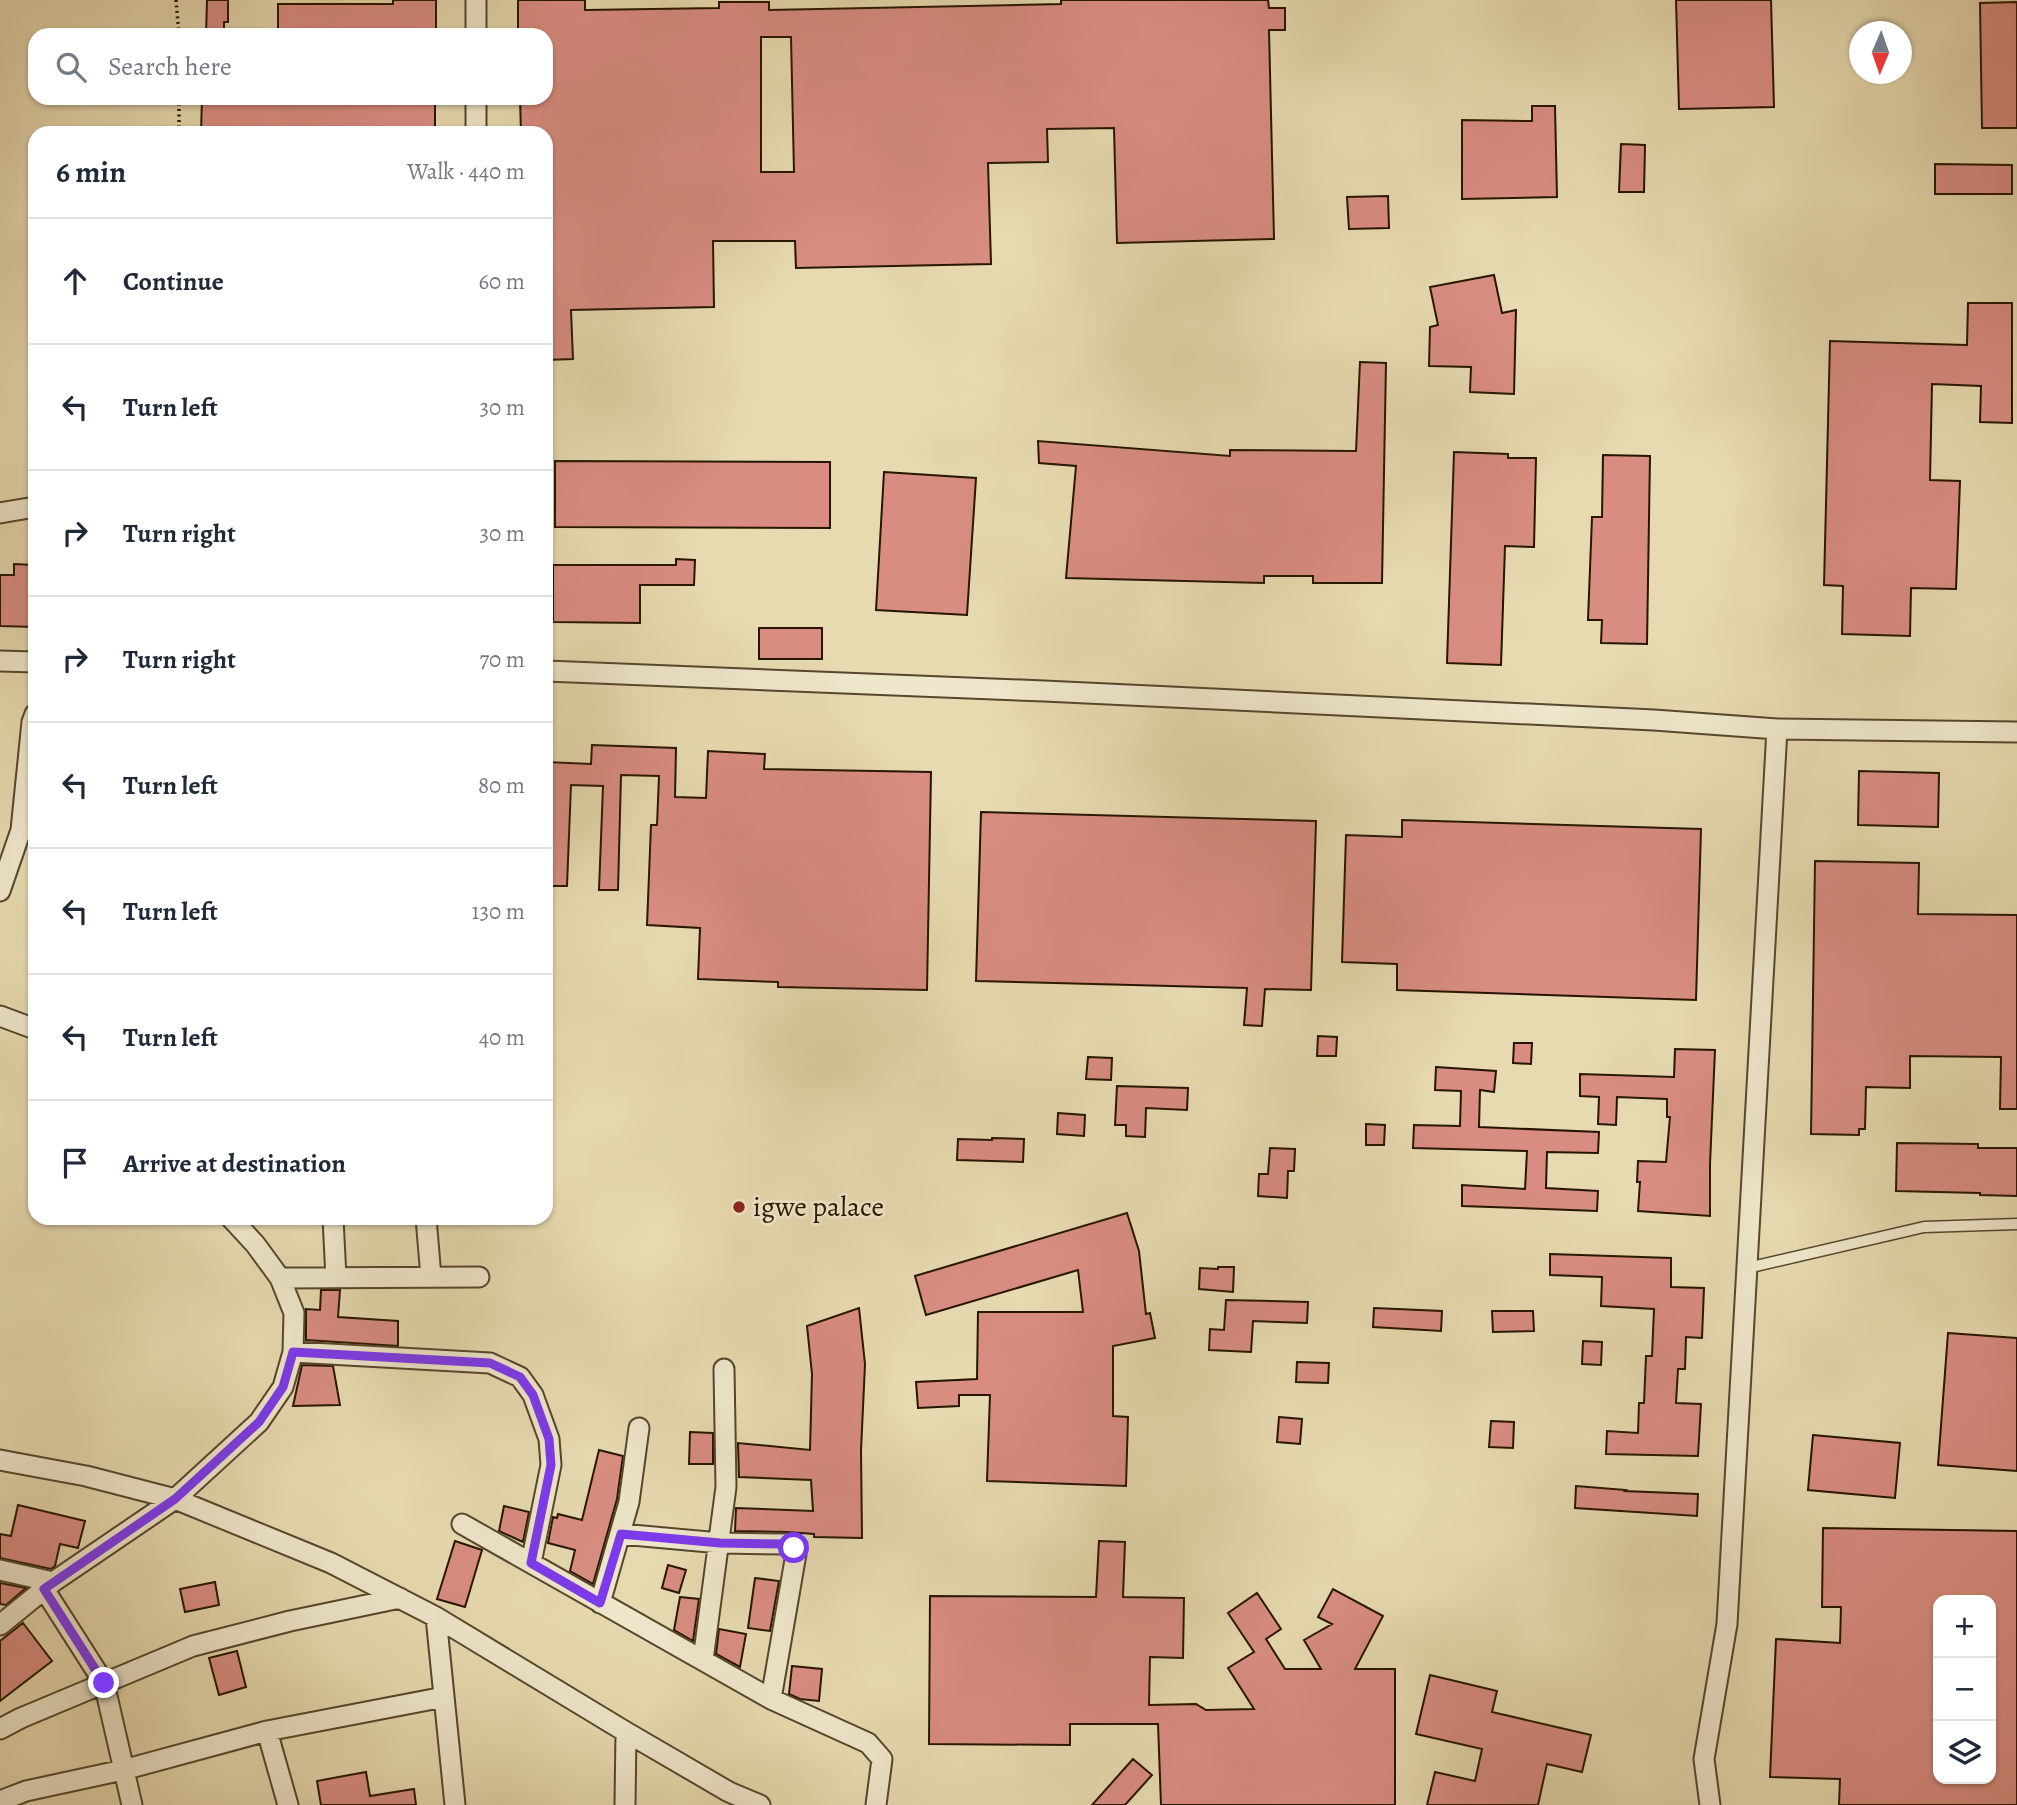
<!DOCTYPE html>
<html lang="en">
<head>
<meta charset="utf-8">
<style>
  :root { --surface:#fff; --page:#f2f2f3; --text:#1f2937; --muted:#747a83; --line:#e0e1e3 }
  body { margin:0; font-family:Alegreya,serif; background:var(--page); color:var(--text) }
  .controls { position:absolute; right:21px; bottom:21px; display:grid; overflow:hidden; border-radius:14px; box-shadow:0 2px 5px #0004 }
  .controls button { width:63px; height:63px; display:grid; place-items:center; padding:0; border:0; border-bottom:2px solid var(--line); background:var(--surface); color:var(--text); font:35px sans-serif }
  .compass { position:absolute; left:1849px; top:21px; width:63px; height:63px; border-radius:50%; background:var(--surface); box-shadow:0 2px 5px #0004; rotate:182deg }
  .stop { position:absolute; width:21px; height:21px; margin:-16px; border:5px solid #7c3aed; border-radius:50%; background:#fff }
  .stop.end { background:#7c3aed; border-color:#fff; box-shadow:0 2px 7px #0008 }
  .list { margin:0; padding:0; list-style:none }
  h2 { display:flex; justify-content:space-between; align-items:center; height:91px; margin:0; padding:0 28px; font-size:30px }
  h2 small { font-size:23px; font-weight:400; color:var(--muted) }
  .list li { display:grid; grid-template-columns:46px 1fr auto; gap:21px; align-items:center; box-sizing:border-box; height:126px; padding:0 28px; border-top:2px solid var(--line) }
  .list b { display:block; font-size:26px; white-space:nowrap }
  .list em { font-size:23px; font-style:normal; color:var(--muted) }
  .icon { flex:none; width:38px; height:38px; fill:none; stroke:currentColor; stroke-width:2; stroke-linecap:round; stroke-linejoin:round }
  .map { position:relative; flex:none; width:2017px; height:1805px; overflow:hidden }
  .search { position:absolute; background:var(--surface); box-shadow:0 2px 5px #0004; left:28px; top:28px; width:525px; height:77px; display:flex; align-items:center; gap:18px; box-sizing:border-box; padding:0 24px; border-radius:21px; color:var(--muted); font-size:26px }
  .panel { position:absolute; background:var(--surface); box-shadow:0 2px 5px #0004; left:28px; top:126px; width:525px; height:1099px; border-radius:21px }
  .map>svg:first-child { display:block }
  .building { fill:#d98d82; stroke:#261500; stroke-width:2; fill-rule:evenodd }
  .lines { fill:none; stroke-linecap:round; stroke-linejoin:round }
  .service-casing { stroke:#56462c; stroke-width:13 }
  .minor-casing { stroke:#56462c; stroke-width:23 }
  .path { stroke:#261500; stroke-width:3.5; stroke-dasharray:2 3.5; stroke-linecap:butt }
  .service { stroke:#efe7cc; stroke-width:10 }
  .minor { stroke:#efe7cc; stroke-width:19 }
  .route { stroke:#7c3aed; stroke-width:9 }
  .poi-dot { fill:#8f2418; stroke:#efe7cc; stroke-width:2.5 }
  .labels { text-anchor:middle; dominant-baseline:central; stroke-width:5; stroke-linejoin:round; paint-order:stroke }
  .poi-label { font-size:28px; fill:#261500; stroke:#efe7cc; text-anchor:start }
</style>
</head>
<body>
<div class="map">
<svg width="2017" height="1805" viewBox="0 0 2017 1805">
  <rect width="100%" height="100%" fill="#e7dab0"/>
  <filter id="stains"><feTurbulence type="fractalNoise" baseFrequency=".00286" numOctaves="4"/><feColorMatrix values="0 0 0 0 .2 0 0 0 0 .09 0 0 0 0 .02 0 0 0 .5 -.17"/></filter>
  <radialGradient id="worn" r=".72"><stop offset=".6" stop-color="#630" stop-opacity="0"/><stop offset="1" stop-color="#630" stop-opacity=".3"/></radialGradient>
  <path class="building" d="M207 0H228V22H224V35H206Z
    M393 0H436V35H393V32H278V4H393Z
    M518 0H585V10L719 8V2H769V10L1061 4V0H1268L1269 8H1285V30H1269L1274 239 1117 243 1114 128 1047 129 1048 162 988 163 991 264 796 268 795 241H713L714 307 571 310 573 359 546 360V133H521L520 98H546V35H518ZM761 37H791L794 172H761Z
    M1676 0H1771L1774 107 1679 109Z
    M2017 2V128H1982L1980 3Z
    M202 98H435V133H201Z
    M1532 106H1555L1557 197 1462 199V120L1532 121Z
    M1621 144 1645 145 1644 192H1619Z
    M1935 164 2012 165V194H1935Z
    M1388 196 1389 228 1349 229 1347 197Z
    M1494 275 1502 313 1516 310 1514 394 1470 392 1471 367 1429 366 1430 327 1438 325 1430 287Z
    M1968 303H2012V423L1980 422 1981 386 1932 384 1930 480 1960 481 1956 589 1911 588 1910 636 1842 634 1843 586 1824 585 1830 341 1967 345Z
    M1360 362 1386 363 1382 583H1313V576H1264V583L1066 578 1076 466 1039 463 1038 441 1230 456V450L1356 451Z
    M1454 452 1508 454V458H1536L1534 547 1505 546 1501 665 1447 663Z
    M1603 455 1650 456 1647 644 1601 643 1602 620H1588L1592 517H1602Z
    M555 461 830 462V528L555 527Z
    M884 472 976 478 967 615 876 610Z
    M676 559 695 560 694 585H640V623L553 622V565H676Z
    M14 564 35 565V627L0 626V575H14Z
    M759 628H822V659H759Z
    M592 745 676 748 675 797 706 798 708 751 765 754 764 769 931 772 927 990 778 987V982L698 979 700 928 647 925 651 825H657L659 776 621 775 618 890H599L603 786 571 785 567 886H546V762L591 764Z
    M1859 771 1939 773 1938 827 1858 825Z
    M981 812 1316 821 1311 990 1265 989 1262 1026 1244 1025 1247 988 976 981Z
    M1402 820 1701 829 1696 1000 1397 990V964L1342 962 1346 835 1402 837Z
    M1815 861 1919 863 1918 914 2017 915V1109H2000L2001 1057 1910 1056V1088L1866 1087 1865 1129H1859V1135L1811 1134Z
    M1318 1036 1337 1037 1336 1056H1317Z
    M1514 1043H1532L1531 1064 1513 1063Z
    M1675 1049 1715 1050 1710 1164V1216L1638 1211 1640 1182H1637L1638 1161 1666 1162 1670 1117H1667V1099L1617 1097 1616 1125 1598 1124 1599 1097 1580 1096V1074L1674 1077Z
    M1088 1057 1112 1058 1111 1080 1086 1079Z
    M1436 1067 1496 1071 1494 1092 1480 1090 1479 1127 1599 1132 1598 1153 1547 1152 1546 1188 1598 1191 1597 1211 1462 1206V1185L1525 1189 1527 1151 1413 1148 1414 1125 1460 1126 1461 1091 1435 1090Z
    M1117 1086 1188 1088 1187 1110 1146 1108 1145 1137 1126 1136V1125H1115Z
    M1058 1113 1085 1115 1084 1136 1057 1134Z
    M1366 1124 1385 1125 1384 1145H1366Z
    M992 1138 1024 1139 1023 1162 957 1160 958 1139 992 1140Z
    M1897 1143 1978 1144V1148H2017V1196L1980 1195V1193L1896 1191Z
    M1270 1148 1295 1149 1294 1171H1288L1287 1198 1258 1196 1259 1174H1268Z
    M1127 1213 1139 1251 1146 1314 1150 1313 1155 1338 1113 1346V1416L1128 1417 1126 1486 987 1481 990 1395H959V1406L918 1408 916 1382 977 1379 978 1312H1083L1078 1270 926 1315 915 1276Z
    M1550 1254 1671 1258V1287L1704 1288 1702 1338 1686 1337 1685 1369H1678L1676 1403 1701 1404 1698 1456 1606 1454 1607 1431 1638 1433 1639 1403H1644L1646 1356H1652L1654 1309 1601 1306 1602 1277 1550 1275Z
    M1218 1267H1234L1233 1292 1199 1289 1200 1268 1218 1269Z
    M321 1290H340L338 1317 398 1321V1346L306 1340V1309L320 1310Z
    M1226 1300 1308 1302 1307 1323 1253 1321 1251 1352 1209 1350 1210 1329 1224 1330Z
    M859 1308 865 1364 861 1451 862 1538 814 1537V1534L787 1532 735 1531 736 1508 813 1511 811 1480 739 1477 738 1443 810 1450 812 1374 807 1326Z
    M1374 1308 1442 1311 1441 1331 1373 1327Z
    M1492 1311H1533L1534 1331 1493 1332Z
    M1948 1333 2017 1338V1471L1938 1465Z
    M1583 1341 1602 1342 1601 1365 1582 1364Z
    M1297 1362 1329 1363 1328 1383 1296 1382Z
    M302 1365 333 1366 340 1405 293 1406Z
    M1279 1417 1302 1419 1300 1444 1277 1442Z
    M1491 1421 1514 1422 1513 1448 1489 1447Z
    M690 1432 713 1433V1464H689Z
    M1813 1435 1900 1443 1895 1498 1808 1490Z
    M599 1450 623 1456 617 1499 593 1584 570 1571 575 1550 548 1543 553 1517 557 1518 558 1514 582 1520Z
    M1576 1486 1626 1490 1625 1491 1698 1494 1697 1516 1575 1508Z
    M18 1505 85 1521 78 1548 60 1544 55 1566 51 1569 0 1558V1534L11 1536Z
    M504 1506 529 1512 523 1542 499 1531Z
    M1823 1528 2017 1531V1805H1839L1840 1779 1770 1777 1776 1639 1840 1643 1841 1607H1822ZM1938 1600H1991V1779H1938Z
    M455 1541 482 1550 465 1607 437 1599Z
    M1099 1541 1125 1542 1123 1597 1184 1598 1183 1658 1150 1657 1149 1705 1196 1704 1206 1710 1254 1709 1228 1668 1254 1652 1228 1613 1257 1593 1281 1629 1266 1639 1285 1669H1321L1304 1640 1332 1624 1318 1617 1333 1589 1383 1616 1355 1669H1395V1805H1161L1158 1724H1070V1745L929 1744 930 1596 1096 1597Z
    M668 1565 686 1570 679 1593 662 1588Z
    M755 1578 779 1581 770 1631 748 1628Z
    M215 1582 219 1605 185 1612 180 1589Z
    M0 1583 26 1588 6 1605 0 1604Z
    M680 1597 699 1599 693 1641 674 1630Z
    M23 1623 52 1661 0 1701V1641Z
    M719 1629 746 1634 740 1667 716 1654Z
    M237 1651 246 1687 219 1695 209 1658Z
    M792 1666 822 1669 819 1701 800 1699 789 1694Z
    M1430 1675 1497 1691 1492 1712 1591 1735 1582 1772 1547 1764 1538 1805H1427L1435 1772 1475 1781 1482 1749 1416 1734Z
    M1133 1759 1152 1775 1125 1805H1092Z
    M366 1772 370 1796 414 1789 416 1805H321L317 1781Z"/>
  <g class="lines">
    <g class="service-casing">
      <path id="service" d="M1747 1268 1924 1227 2017 1224"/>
    </g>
    <g class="minor-casing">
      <path id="minor" d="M476 0V35
        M476 98V133
        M0 513 35 507
        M0 661 35 662
        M546 671 1044 691 1654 720 1777 729 2017 732
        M0 891 21 830 32 722 35 714
        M0 1016 35 1029
        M333 1218 336 1278
        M426 1218 431 1277
        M280 1278 479 1277
        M293 1352 490 1363 520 1377 533 1395 549 1439 551 1465 531 1563
        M0 1460 86 1476 175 1499 331 1563 436 1617 626 1732 729 1792 760 1805
        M462 1524 771 1699 868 1743 882 1759 876 1805
        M621 1534 720 1543 787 1544 794 1548 796 1554 771 1699
        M0 1570 53 1582
        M44 1589 104 1683 132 1805
        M600 1603 629 1502 639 1428
        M436 1617 455 1805
        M0 1625 53 1582 175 1499 259 1422 283 1387 293 1352 294 1313 280 1278 255 1244 231 1218
        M703 1660 726 1487 724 1369
        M0 1729 21 1718 193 1646 290 1621 400 1598
        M267 1731 288 1805
        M0 1801 26 1791 123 1770 267 1731 444 1697
        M625 1805 626 1732
        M1710 1805 1704 1759 1727 1624 1777 729"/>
    </g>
    <path class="path" d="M176 0 179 35
      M179 98V133"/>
    <use href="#service" class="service"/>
    <use href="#minor" class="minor"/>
  </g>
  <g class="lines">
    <path class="route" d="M104 1683 44 1589 175 1499 259 1422 283 1387 293 1352 490 1363 520 1377 533 1395 549 1439 551 1465 531 1563 600 1603 621 1534 720 1543 787 1544 794 1548"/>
  </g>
  <circle class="poi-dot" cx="739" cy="1207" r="7"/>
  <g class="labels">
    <g class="poi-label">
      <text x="753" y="1207">igwe palace</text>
    </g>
  </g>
  <rect width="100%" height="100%" filter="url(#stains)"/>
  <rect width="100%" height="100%" fill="url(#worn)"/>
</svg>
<div class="controls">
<button>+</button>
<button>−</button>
<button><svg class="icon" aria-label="layers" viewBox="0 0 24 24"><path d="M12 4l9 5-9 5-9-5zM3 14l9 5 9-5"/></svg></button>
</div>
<svg class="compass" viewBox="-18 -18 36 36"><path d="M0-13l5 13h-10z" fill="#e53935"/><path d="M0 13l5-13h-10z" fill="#747a83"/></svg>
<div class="stop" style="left:794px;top:1548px"></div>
<div class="stop end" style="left:104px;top:1683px"></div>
<div class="search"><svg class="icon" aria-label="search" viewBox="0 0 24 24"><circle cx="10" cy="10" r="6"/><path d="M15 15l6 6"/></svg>Search here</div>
<section class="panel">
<h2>6 min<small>Walk · 440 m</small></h2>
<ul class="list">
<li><svg class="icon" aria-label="ahead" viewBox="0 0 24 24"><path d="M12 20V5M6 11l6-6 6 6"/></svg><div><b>Continue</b></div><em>60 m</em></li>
<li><svg class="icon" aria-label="left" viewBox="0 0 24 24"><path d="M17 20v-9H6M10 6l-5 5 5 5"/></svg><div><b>Turn left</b></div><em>30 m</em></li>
<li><svg class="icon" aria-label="right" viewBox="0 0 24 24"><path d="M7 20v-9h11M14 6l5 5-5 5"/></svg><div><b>Turn right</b></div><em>30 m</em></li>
<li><svg class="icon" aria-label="right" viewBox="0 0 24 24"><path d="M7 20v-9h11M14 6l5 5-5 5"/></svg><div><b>Turn right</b></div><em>70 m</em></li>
<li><svg class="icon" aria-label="left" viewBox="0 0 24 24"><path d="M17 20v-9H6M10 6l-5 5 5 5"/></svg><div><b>Turn left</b></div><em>80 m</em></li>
<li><svg class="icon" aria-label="left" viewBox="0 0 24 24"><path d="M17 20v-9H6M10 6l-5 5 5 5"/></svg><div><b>Turn left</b></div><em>130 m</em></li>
<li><svg class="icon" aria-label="left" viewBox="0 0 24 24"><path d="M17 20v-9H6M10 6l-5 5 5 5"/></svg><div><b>Turn left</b></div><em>40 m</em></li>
<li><svg class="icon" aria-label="arrive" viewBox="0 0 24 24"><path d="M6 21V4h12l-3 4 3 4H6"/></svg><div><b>Arrive at destination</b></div></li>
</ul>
</section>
</div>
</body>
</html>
